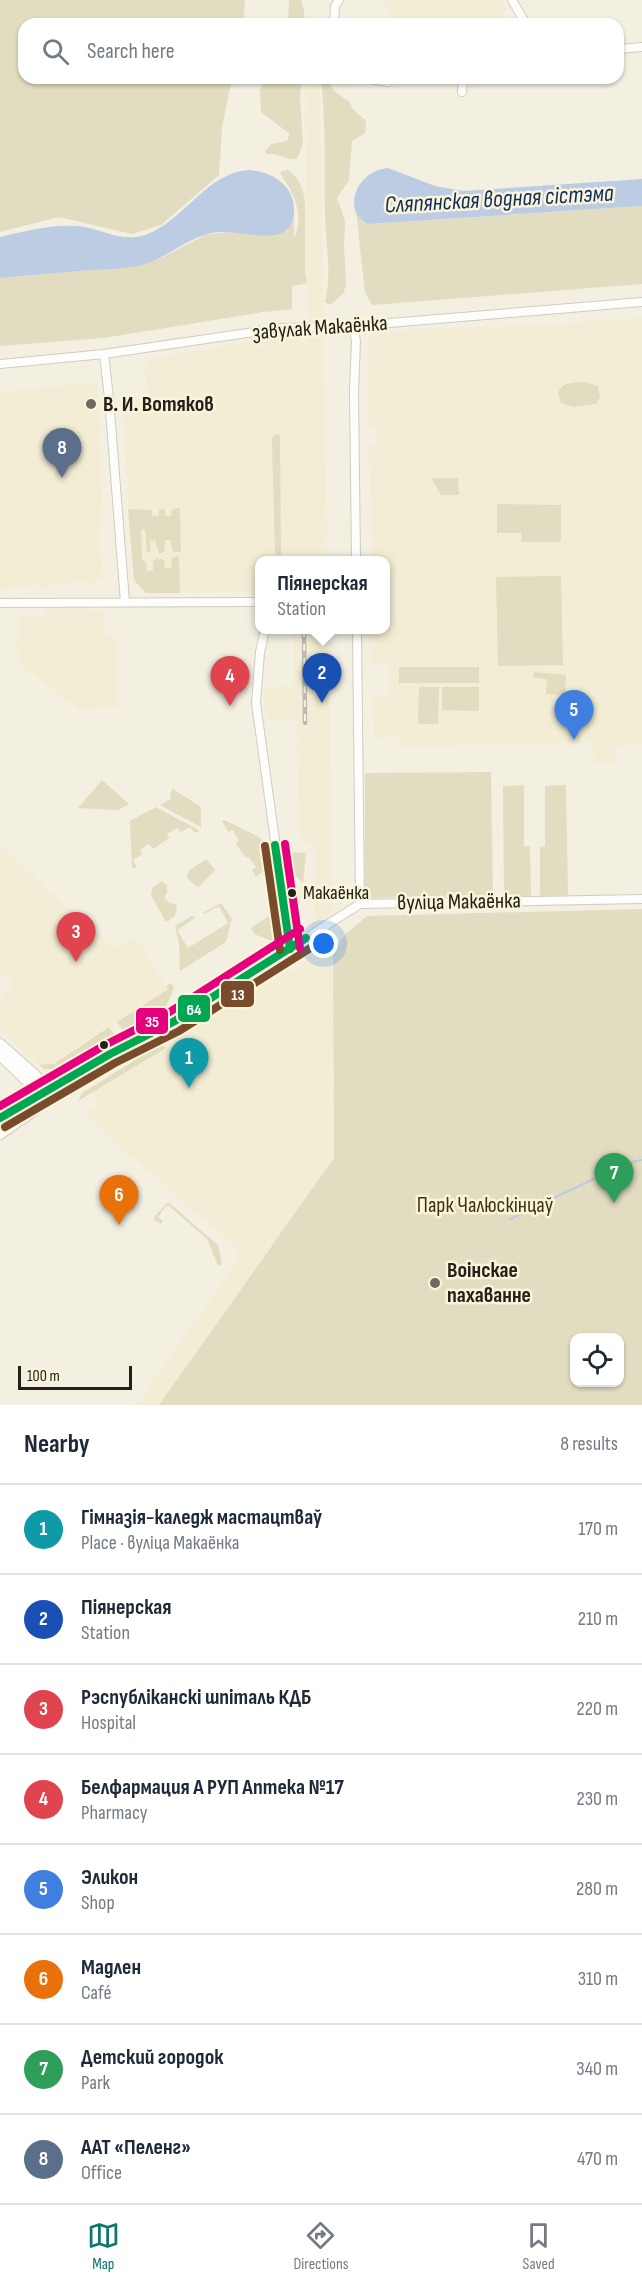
<!DOCTYPE html>
<html lang="en">
<head>
<meta charset="utf-8">
<style>
  :root { --surface:#fff; --page:#f6f6f7; --text:#1f2937; --muted:#747a83; --line:#e0e1e3; --accent:#0f766e }
  body { margin:0; font-family:"Sofia Sans Condensed",sans-serif; background:var(--page); color:var(--text) }
  .controls { position:absolute; right:18px; bottom:18px; display:grid; overflow:hidden; border-radius:12px; box-shadow:0 2px 4px #0004 }
  .controls button { width:54px; height:54px; display:grid; place-items:center; padding:0; border:0; border-bottom:2px solid var(--line); background:var(--surface); color:var(--text); font:30px sans-serif }
  .scale { position:absolute; left:18px; bottom:15px; width:114px; box-sizing:border-box; padding-left:6px; border:3px solid #232118; border-top:0; font-size:16px; line-height:21px; white-space:nowrap; color:#232118; -webkit-text-stroke:4px #faf4db; paint-order:stroke }
  .you { position:absolute; left:324px; top:944px; width:21px; height:21px; margin:-15px; border:4px solid #fff; border-radius:50%; background:#1a73e8; box-shadow:0 0 0 9px #1a73e833 }
  .badge { display:grid; place-items:center; width:39px; height:39px; border-radius:50%; background:var(--accent); color:#fff; font-size:20px; font-weight:700 }
  .pin { position:absolute; translate:-50% -50px; filter:drop-shadow(0 2px 3px #0008) }
  .pin::after { content:''; position:absolute; top:32px; width:21px; height:18px; background:inherit; clip-path:polygon(0 0,100% 0,50% 100%) }
  .popup { position:absolute; left:255px; top:556px; width:135px; height:78px; box-sizing:border-box; display:grid; place-content:center; border-radius:12px; background:var(--surface); filter:drop-shadow(0 2px 4px #0005); font-size:20px; white-space:nowrap; color:var(--muted) }
  .popup b { font-size:22px; color:var(--text) }
  .popup::after { content:''; position:absolute; left:50%; top:100%; margin-left:-12px; border:12px solid transparent; border-top-color:var(--surface) }
  .list { margin:0; padding:0; list-style:none }
  h2 { display:flex; justify-content:space-between; align-items:center; height:78px; margin:0; padding:0 24px; font-size:26px }
  h2 small { font-size:20px; font-weight:400; color:var(--muted) }
  .list li { display:grid; grid-template-columns:39px 1fr auto; gap:18px; align-items:center; box-sizing:border-box; height:90px; padding:0 24px; border-top:2px solid var(--line) }
  .list b { display:block; font-size:22px; white-space:nowrap }
  .list p { margin:0; font-size:20px; white-space:nowrap; color:var(--muted) }
  .list em { font-size:20px; font-style:normal; color:var(--muted) }
  .icon { flex:none; width:33px; height:33px; fill:none; stroke:currentColor; stroke-width:2; stroke-linecap:round; stroke-linejoin:round }
  .map { position:relative; flex:none; width:642px; height:1405px; overflow:hidden }
  .search { position:absolute; background:var(--surface); box-shadow:0 2px 4px #0004; left:18px; right:18px; top:18px; height:66px; display:flex; align-items:center; gap:15px; box-sizing:border-box; padding:0 21px; border-radius:18px; color:var(--muted); font-size:22px }
  .sheet { height:798px; background:var(--surface) }
  nav { display:flex; justify-content:space-around; align-items:center; box-sizing:border-box; height:84px; border-top:2px solid var(--line); background:var(--surface); font-size:16px; color:var(--muted) }
  nav a { display:grid; justify-items:center; gap:3px }
  nav .on { color:var(--accent) }
  .map>svg:first-child { display:block }
  .built { fill:#f2edd4 }
  .green { fill:#e2dcc1; fill-rule:evenodd }
  .water { fill:#bccce3 }
  .lines { fill:none; stroke-linecap:round; stroke-linejoin:round }
  .stream { stroke:#bccce3; stroke-width:2 }
  .street-casing { stroke:#cfccc1; stroke-width:10 }
  .secondary-casing { stroke:#cfccc1; stroke-width:12 }
  .street { stroke:#fdfdfb; stroke-width:8 }
  .secondary { stroke:#fdfdfb; stroke-width:10 }
  .rail-casing { stroke:#babab7; stroke-width:4.5 }
  .rail { stroke:#faf4db; stroke-width:2; stroke-dasharray:7; stroke-linecap:butt }
  .bus-1-casing { stroke:#faf4db; stroke-width:12 }
  .bus-2-casing { stroke:#faf4db; stroke-width:12 }
  .bus-3-casing { stroke:#faf4db; stroke-width:12 }
  .bus-1 { stroke:#00a651; stroke-width:8 }
  .bus-2 { stroke:#7a4b2a; stroke-width:8 }
  .bus-3 { stroke:#e5007d; stroke-width:8 }
  .poi-dot { fill:#6c695f; stroke:#faf4db; stroke-width:2 }
  .bus-dot { fill:#232118; stroke:#faf4db; stroke-width:2 }
  .labels { text-anchor:middle; dominant-baseline:central; stroke-width:5; stroke-linejoin:round; paint-order:stroke }
  .bus-label { font-size:20px; fill:#232118; stroke:#faf4db; text-anchor:start }
  .street-label { font-size:22px; fill:#232118; stroke:#faf4db }
  .poi-label { font-size:22px; font-weight:bold; fill:#232118; stroke:#faf4db; text-anchor:start }
  .park-label { font-size:22px; fill:#3c330d; stroke:#faf4db }
  .water-label { font-size:24px; font-style:italic; fill:#112d5d; stroke:#faf4db }
  .line-badge { stroke:#faf4db; stroke-width:2 }
  .badge-label { font-size:16px; text-anchor:middle; font-weight:bold; fill:#fff }
</style>
</head>
<body>
<div class="map">
<svg width="642" height="1405" viewBox="0 0 642 1405">
  <rect width="100%" height="100%" fill="#f3f0e2"/>
  <path class="built" d="M383 0H501L507 10 500 15 505 24H397Z
    M305 78H320L327 560H259V592L146 593 134 580 122 401 147 397 145 365 154 358 297 334 308 349Z
    M642 318V745L615 746V763H594L593 742 399 747 398 737 374 738 373 695 390 694 389 663H371L370 649H375L374 630H385V560H372L369 446H377V427L368 428 369 336 398 330 574 324V319L575 322Z
    M98 382 103 524H98L103 580 96 581 97 585 87 586 86 581 51 585V588L41 589 39 585 0 590V392Z
    M46 609 104 610V635H117V707L79 710 19 663 20 653 13 642 19 636 18 617 46 618Z
    M294 630H329L334 1158 159 1405H136L236 1262 237 1249 107 1135 87 1113 97 1105 91 1093 286 972 305 964 314 912 315 849 299 836 297 720H266L263 687 294 686Z
    M0 845 113 948 136 937 168 989 54 1064 39 1065 0 1030V999L15 984 0 972Z"/>
  <path class="green" d="M0 0H245L243 24H24V78H232L222 127 219 175 161 225 132 234 59 217 0 232Z
    M289 0H301L304 10 305 24H288Z
    M266 78H302L300 98 303 144 297 159C286 160 279 153 267 154L265 151 271 144 287 141 290 134 261 112 260 89Z
    M321 78H326L335 92 349 101 353 109 366 121 365 133 352 141 349 180 337 198 345 220 344 246 346 285 343 294 330 305 325 302C332 274 326 245 325 216 324 170 326 124 321 78Z
    M288 170C299 178 303 188 305 201V272L307 281 305 284 292 286V309L263 312 104 338 0 346V278L134 266 161 258 205 235 228 232 274 235 291 225 294 219V238C302 223 298 204 290 189 287 183 282 178 280 172Z
    M642 206V284L372 305 365 292 356 211 361 220 373 224Z
    M584 382 598 386 600 397 596 404 573 407 561 403 558 393C563 381 573 383 584 382Z
    M278 434 280 436 281 555 276 554 275 551 272 440 274 435Z
    M431 478H458L459 495H441Z
    M497 504 561 505V542H521V533H497Z
    M180 508 181 552H174L171 546V540H165L164 552 159 554 155 540 150 541V552L147 553 145 530 141 529 142 559 146 562 147 571 153 570V562L157 558 164 560 165 568H171L172 558 179 556 180 593H146L134 580 128 509 152 510V516H159V510L165 509V516H171L172 509Z
    M561 576 563 665 498 666 496 577Z
    M399 667H479V683H399Z
    M534 672 566 675 565 695 546 694 547 679 533 678Z
    M419 687H439L438 724H418Z
    M442 687H479V711L442 710Z
    M491 772 493 896 365 898V773Z
    M102 780 129 804 118 810 78 808Z
    M524 785V846L530 847 531 896H504L503 786Z
    M566 785 568 895 540 896V847L545 846V786Z
    M173 789 201 807V827L160 805 171 799 170 793Z
    M156 807 200 831 195 833 190 827 181 832 177 828 167 834 169 838 153 849 149 844 140 850 142 855 133 860 137 868H132L130 821Z
    M224 820 261 838 266 868 256 877 252 870 256 867 249 857 246 858 236 844 239 841 233 830 228 832 222 821Z
    M288 852 306 853 303 883 285 865 282 854Z
    M206 859 215 870 198 888 186 877 190 870Z
    M162 881 167 886V893L164 897 170 903 177 905 175 916 166 922 151 895 153 887Z
    M221 903 232 919 226 942 180 971 179 944 175 926 192 916 195 918 177 930 188 948 228 923 219 906 204 914 203 913Z
    M642 909V1405H159L334 1158 333 949 348 932 367 916ZM574 1338H620V1382H574Z
    M274 913H276L279 937 278 940 274 942 254 934 251 929 252 927Z
    M171 983 174 988 166 1006 127 1031H123L117 1022 168 989 166 986Z
    M109 1027 116 1037 61 1070 44 1069 39 1065 54 1064Z
    M161 1044 166 1048 78 1101 82 1093Z
    M168 1202 218 1245 222 1264 218 1266 207 1239 169 1206H166L158 1217 163 1221 161 1224 155 1221 154 1217Z"/>
  <path class="water" d="M388 168 435 186 464 191 642 179V206L369 224C341 213 355 171 388 168Z
    M249 170C272 172 295 185 294 211 294 220 292 226 285 231 268 243 233 228 212 233 187 238 167 258 142 265 126 269 108 269 91 270 61 273 30 275 0 278V237C25 231 52 224 78 226 101 228 120 243 145 235 185 221 205 173 249 170Z"/>
  <g class="lines">
    <path class="stream" d="M619 1170 631 1162 642 1160
      M510 1219 596 1178 615 1173"/>
    <g class="street-casing">
      <path id="street" d="M512 0 526 24
        M334 24 335 6 339 0
        M618 49 642 47
        M365 78 388 82
        M462 92 463 78
        M353 326 356 341 354 391 356 560
        M104 354 109 398 125 602
        M0 364 104 354 282 328 353 326 642 302
        M0 603 259 602
        M265 630 260 652 256 703 290 949
        M357 630 360 904
        M46 1090 173 1022 360 904 642 899
        M54 1097 153 1036"/>
    </g>
    <g class="secondary-casing">
      <path id="secondary" d="M0 1044 35 1075 54 1097 0 1134
        M0 1055 28 1082 45 1090
        M0 1118 46 1090"/>
    </g>
    <use href="#street" class="street"/>
    <use href="#secondary" class="secondary"/>
    <g class="rail-casing">
      <path id="rail" d="M304 630 305 723"/>
    </g>
    <use href="#rail" class="rail"/>
    <g class="bus-1-casing">
      <path id="bus-1" d="M275 845 290 949
        M0 1118 110 1054 173 1022 306 938"/>
    </g>
    <g class="bus-2-casing">
      <path id="bus-2" d="M265 846 280 950
        M5 1127 115 1063 179 1031 312 947"/>
    </g>
    <g class="bus-3-casing">
      <path id="bus-3" d="M285 844 300 948
        M0 1106 105 1045 168 1013 300 929"/>
    </g>
    <use href="#bus-1" class="bus-1"/>
    <use href="#bus-2" class="bus-2"/>
    <use href="#bus-3" class="bus-3"/>
  </g>
  <g class="poi-dot">
    <circle cx="91" cy="404" r="6"/>
    <circle cx="435" cy="1283" r="6"/>
  </g>
  <g class="bus-dot">
    <circle cx="292" cy="893" r="5"/>
    <circle cx="104" cy="1045" r="5"/>
  </g>
  <g class="labels">
    <g class="bus-label">
      <text x="303" y="893">Макаёнка</text>
    </g>
    <g class="street-label">
      <text transform="translate(320 328) rotate(-4)">завулак Макаёнка</text>
      <text transform="translate(459 902) rotate(-1)">вуліца Макаёнка</text>
    </g>
    <g class="poi-label">
      <text x="103" y="404">В. И. Вотяков</text>
      <text x="447" y="1270">Воінскае<tspan x="447" dy="25">пахаванне</tspan></text>
    </g>
    <g class="park-label">
      <text x="485" y="1205">Парк Чалюскінцаў</text>
    </g>
    <g class="water-label">
      <text transform="translate(499 199) rotate(-3)">Сляпянская водная сістэма</text>
    </g>
  </g>
  <g class="line-badge">
    <rect x="220" y="980" width="35" height="28" rx="6" fill="#7a4b2a"/>
    <rect x="177" y="994" width="34" height="29" rx="6" fill="#00a651"/>
    <rect x="135" y="1007" width="34" height="28" rx="6" fill="#e5007d"/>
  </g>
  <g class="badge-label">
    <text x="238" y="1000">13</text>
    <text x="194" y="1015">64</text>
    <text x="152" y="1027">35</text>
  </g>
</svg>
<div class="controls">
<button><svg class="icon" aria-label="locate" viewBox="0 0 24 24"><circle cx="12" cy="12" r="6"/><path d="M12 2v4M12 18v4M2 12h4M18 12h4"/></svg></button>
</div>
<div class="scale">100 m</div>
<div class="you"></div>
<div class="pin badge" style="left:189px;top:1088px;background:#0f9aa8">1</div>
<div class="pin badge" style="left:322px;top:703px;background:#1a4fb4">2</div>
<div class="popup"><b>Піянерская</b>Station</div>
<div class="pin badge" style="left:76px;top:962px;background:#e0444e">3</div>
<div class="pin badge" style="left:230px;top:706px;background:#e0444e">4</div>
<div class="pin badge" style="left:574px;top:740px;background:#3f7fe0">5</div>
<div class="pin badge" style="left:119px;top:1225px;background:#e8710a">6</div>
<div class="pin badge" style="left:614px;top:1203px;background:#2e9e5b">7</div>
<div class="pin badge" style="left:62px;top:478px;background:#5c6f8a">8</div>
<div class="search"><svg class="icon" aria-label="search" viewBox="0 0 24 24"><circle cx="10" cy="10" r="6"/><path d="M15 15l6 6"/></svg>Search here</div>
</div>
<section class="sheet">
<h2>Nearby<small>8 results</small></h2>
<ul class="list">
<li><span class="badge" style="background:#0f9aa8">1</span><div><b>Гімназія-каледж мастацтваў</b><p>Place · вуліца Макаёнка</p></div><em>170 m</em></li>
<li><span class="badge" style="background:#1a4fb4">2</span><div><b>Піянерская</b><p>Station</p></div><em>210 m</em></li>
<li><span class="badge" style="background:#e0444e">3</span><div><b>Рэспубліканскі шпіталь КДБ</b><p>Hospital</p></div><em>220 m</em></li>
<li><span class="badge" style="background:#e0444e">4</span><div><b>Белфармация А РУП Аптека №17</b><p>Pharmacy</p></div><em>230 m</em></li>
<li><span class="badge" style="background:#3f7fe0">5</span><div><b>Эликон</b><p>Shop</p></div><em>280 m</em></li>
<li><span class="badge" style="background:#e8710a">6</span><div><b>Мадлен</b><p>Café</p></div><em>310 m</em></li>
<li><span class="badge" style="background:#2e9e5b">7</span><div><b>Детский городок</b><p>Park</p></div><em>340 m</em></li>
<li><span class="badge" style="background:#5c6f8a">8</span><div><b>ААТ «Пеленг»</b><p>Office</p></div><em>470 m</em></li>
</ul>
</section>
<nav>
<a class="on"><svg class="icon" aria-label="map" viewBox="0 0 24 24"><path d="M3 6l6-2 6 2 6-2v14l-6 2-6-2-6 2zM9 4v14M15 6v14"/></svg>Map</a>
<a><svg class="icon" aria-label="directions" viewBox="0 0 24 24"><path d="M12 3l9 9-9 9-9-9zM9 14v-3h6M13 9l2 2-2 2"/></svg>Directions</a>
<a><svg class="icon" aria-label="saved" viewBox="0 0 24 24"><path d="M7 4h10v16l-5-4-5 4z"/></svg>Saved</a>
</nav>
</body>
</html>
